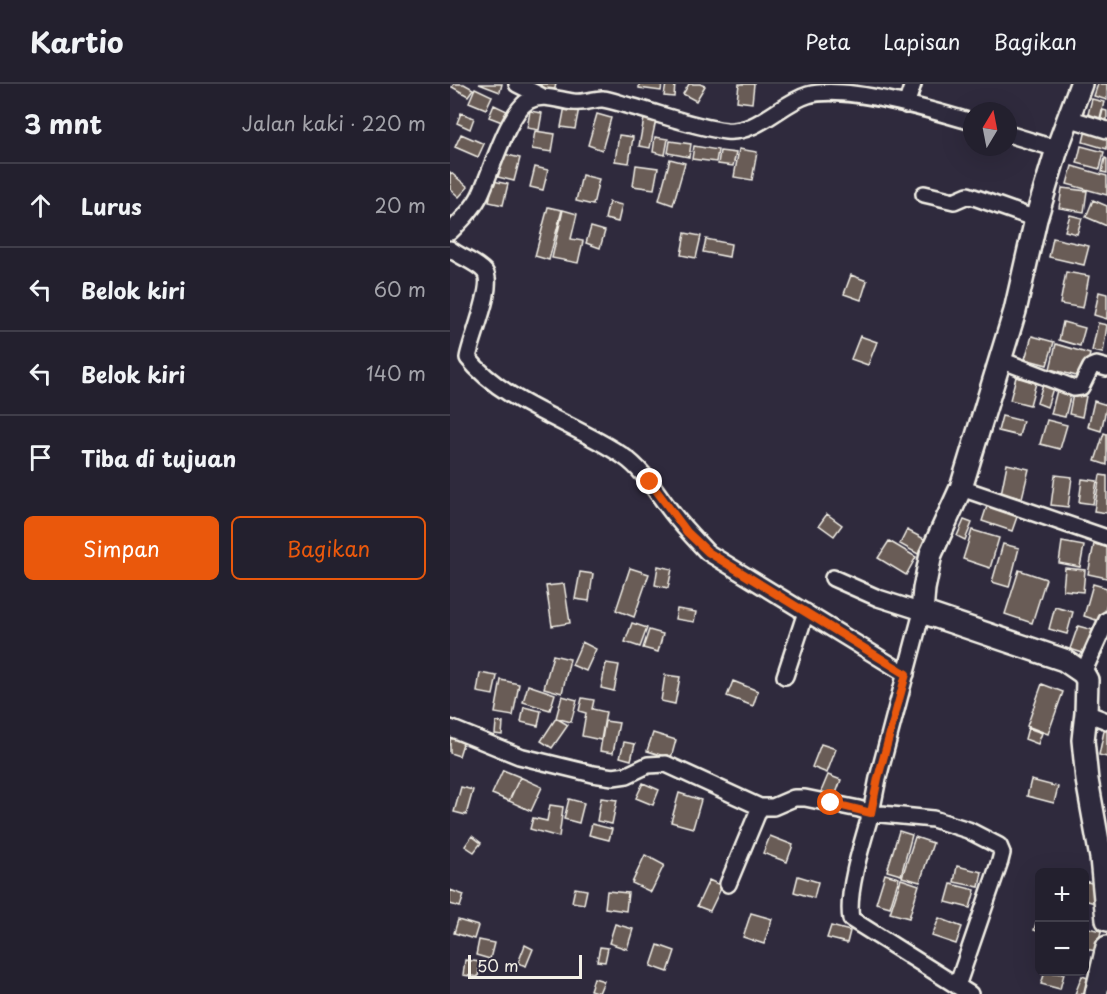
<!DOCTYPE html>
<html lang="id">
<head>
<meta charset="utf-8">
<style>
  :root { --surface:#23202e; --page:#2f2d3a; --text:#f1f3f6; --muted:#a3a3aa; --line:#403e4a; --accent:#ea580c }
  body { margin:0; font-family:"Playpen Sans",sans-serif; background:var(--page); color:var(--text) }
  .controls { position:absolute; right:18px; bottom:18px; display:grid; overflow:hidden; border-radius:9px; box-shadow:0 6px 24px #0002 }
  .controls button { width:54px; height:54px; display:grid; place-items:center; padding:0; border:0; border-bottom:2px solid var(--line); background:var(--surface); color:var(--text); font:30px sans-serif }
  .compass { position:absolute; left:513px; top:18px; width:54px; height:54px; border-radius:50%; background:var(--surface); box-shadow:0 6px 24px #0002; rotate:10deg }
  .scale { position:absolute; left:18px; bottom:15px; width:114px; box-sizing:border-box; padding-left:6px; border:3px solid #f4f1e8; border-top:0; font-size:16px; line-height:21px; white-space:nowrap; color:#f4f1e8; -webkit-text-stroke:4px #2f2a3d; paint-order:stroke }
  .stop { position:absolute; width:18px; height:18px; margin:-14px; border:4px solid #ea580c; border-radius:50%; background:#fff }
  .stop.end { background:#ea580c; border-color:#fff; box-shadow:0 2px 6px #0008 }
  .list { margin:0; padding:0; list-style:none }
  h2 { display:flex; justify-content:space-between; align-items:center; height:78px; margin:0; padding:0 24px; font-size:26px }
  h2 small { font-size:20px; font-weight:400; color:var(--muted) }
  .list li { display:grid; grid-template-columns:39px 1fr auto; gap:18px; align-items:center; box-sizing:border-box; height:84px; padding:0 24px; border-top:2px solid var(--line) }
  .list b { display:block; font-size:22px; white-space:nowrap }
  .list em { font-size:20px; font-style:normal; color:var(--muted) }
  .actions { display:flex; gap:12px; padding:18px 24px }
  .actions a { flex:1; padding:14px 0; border:2px solid var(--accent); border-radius:9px; text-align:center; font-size:21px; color:var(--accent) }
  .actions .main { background:var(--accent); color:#fff }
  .icon { flex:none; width:33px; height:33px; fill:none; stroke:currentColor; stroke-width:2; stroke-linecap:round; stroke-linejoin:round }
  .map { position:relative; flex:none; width:657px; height:910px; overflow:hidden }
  header { display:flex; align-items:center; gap:36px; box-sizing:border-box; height:84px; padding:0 30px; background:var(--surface); border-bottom:2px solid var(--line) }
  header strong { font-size:28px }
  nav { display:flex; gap:33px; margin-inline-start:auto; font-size:21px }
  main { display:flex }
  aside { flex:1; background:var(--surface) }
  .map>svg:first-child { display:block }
  .building { fill:#695b57; stroke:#f4f1e8; stroke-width:1.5 }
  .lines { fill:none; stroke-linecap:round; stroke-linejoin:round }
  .street-casing { stroke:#f4f1e8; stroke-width:20 }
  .secondary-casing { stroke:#f4f1e8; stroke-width:26 }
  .street { stroke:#2f2a3d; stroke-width:15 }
  .secondary { stroke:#2f2a3d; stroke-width:21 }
  .route { stroke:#ea580c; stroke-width:8 }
</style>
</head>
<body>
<header>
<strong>Kartio</strong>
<nav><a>Peta</a><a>Lapisan</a><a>Bagikan</a></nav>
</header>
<main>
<aside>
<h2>3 mnt<small>Jalan kaki · 220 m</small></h2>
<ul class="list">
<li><svg class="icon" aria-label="ahead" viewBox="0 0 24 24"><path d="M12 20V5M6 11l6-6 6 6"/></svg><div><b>Lurus</b></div><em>20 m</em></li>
<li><svg class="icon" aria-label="left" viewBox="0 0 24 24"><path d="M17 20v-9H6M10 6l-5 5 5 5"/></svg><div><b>Belok kiri</b></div><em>60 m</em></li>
<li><svg class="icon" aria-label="left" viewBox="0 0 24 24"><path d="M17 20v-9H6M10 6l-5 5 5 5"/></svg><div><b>Belok kiri</b></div><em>140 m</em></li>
<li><svg class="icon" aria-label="arrive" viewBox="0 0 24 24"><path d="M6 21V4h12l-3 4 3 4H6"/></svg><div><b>Tiba di tujuan</b></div></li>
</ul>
<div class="actions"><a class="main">Simpan</a><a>Bagikan</a></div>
</aside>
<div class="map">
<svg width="657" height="910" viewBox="0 0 657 910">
  <rect width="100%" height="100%" fill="#2f2a3d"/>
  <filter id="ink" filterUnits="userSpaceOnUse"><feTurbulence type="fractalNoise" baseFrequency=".0167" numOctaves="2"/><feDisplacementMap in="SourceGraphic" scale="12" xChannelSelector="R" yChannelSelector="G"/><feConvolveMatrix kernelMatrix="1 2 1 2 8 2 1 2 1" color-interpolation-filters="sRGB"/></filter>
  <g filter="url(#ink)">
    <path class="building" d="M4 0H14L23 5 18 12 2 3Z
      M29 0H52L50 8Z
      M89 0H106L104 8 88 5Z
      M189 0H212L211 7 189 4Z
      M216 0H225L224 13 214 12Z
      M239 0H250L255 2 246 17 233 10Z
      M289 0H304L302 19 287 17Z
      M648 0H657V16L644 12Z
      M25 4 42 12 36 25 19 18Z
      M642 15 654 18 650 34 638 30Z
      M44 21 57 27 52 38 39 33Z
      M115 22 129 24 125 45 111 43Z
      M653 26 657 27V44L649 42Z
      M80 27 92 29 89 46 77 44Z
      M11 29 24 34 20 45 7 39Z
      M195 29 207 31 200 64 189 62Z
      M147 30 161 34 152 66 138 61Z
      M637 42 657 48V65L633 58Z
      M85 47 105 50 102 68 82 65Z
      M11 50 34 60 28 73 5 63Z
      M169 51 183 53 179 79 165 77Z
      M205 53 218 55 215 71 203 68Z
      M220 57 241 60 239 73 218 69Z
      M244 62 268 66 266 78 242 75Z
      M631 62 654 68 650 85 627 79Z
      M289 65 307 68 302 96 284 93Z
      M270 67 286 69 283 82 268 80Z
      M54 70 70 74 64 97 48 93Z
      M655 74 657 75V89L652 88Z
      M220 75 235 79 223 121 209 116Z
      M186 81 208 84 204 105 183 102Z
      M622 82 657 92V111L617 100Z
      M85 83 98 86 93 106 80 103Z
      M0 88 18 103 9 113 0 105Z
      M132 91 149 95 143 121 126 117Z
      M43 97 58 100 53 121 39 118Z
      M612 104 637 107 634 128 609 124Z
      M643 116 657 122V142L636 133Z
      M159 118 172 121 168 138 155 135Z
      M98 123 112 126 99 176 85 172Z
      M113 126 127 130 121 155 133 157 128 179 102 174Z
      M620 131 632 134 627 150 615 147Z
      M141 143 155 147 150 164 136 159Z
      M235 149 251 152 246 174 231 171Z
      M603 154 639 162 634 181 599 173Z
      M256 155 281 160 279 173 253 168Z
      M616 188 639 192 633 224 610 220Z
      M401 191 417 197 411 216 394 210Z
      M649 208 657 210V235L644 231Z
      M613 238 635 244 630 262 609 256Z
      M648 239 657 241 653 269 642 267Z
      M410 252 427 258 418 281 401 275Z
      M582 252 604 258 597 281 575 275Z
      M606 260 640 270 634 294 600 285Z
      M566 293 586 299 580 321 560 316Z
      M594 297 604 301 597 323 587 319Z
      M607 306 621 309 615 333 601 330Z
      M623 310 636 312 632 333 619 330Z
      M644 317 657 321 651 347 638 343Z
      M552 332 573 337 569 352 548 347Z
      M597 336 617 341 610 365 590 360Z
      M654 349 657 350V381L645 377Z
      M557 380 579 385 572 414 551 410Z
      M605 391 622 393 618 423 601 421Z
      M650 391 657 392V429L644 427Z
      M632 395 647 397 643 420 629 418Z
      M538 419 568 430 562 447 532 437Z
      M377 430 392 441 384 452 369 441Z
      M514 436 522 439 515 456 507 452Z
      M457 446 478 457 470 471 450 460Z
      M522 446 549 454 540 484 513 475Z
      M439 457 466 473 456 491 428 474Z
      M612 458 634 462 630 483 609 479Z
      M553 460 569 464 559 503 542 498Z
      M644 460 657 463V494L638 490Z
      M208 482 222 485 218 504 205 501Z
      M180 484 199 490 184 533 166 526Z
      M615 484 635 486 633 508 613 506Z
      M569 486 596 495 582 539 555 530Z
      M130 488 143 490 139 517 125 515Z
      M114 500 120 539 102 542 96 502Z
      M643 500 657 504V520L652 538 634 532Z
      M605 523 623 528 617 550 599 545Z
      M227 525 246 528 244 538 225 535Z
      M182 539 197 544 190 563 175 558Z
      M628 542 643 546 636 570 620 565Z
      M199 546 213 550 208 568 193 564Z
      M132 558 146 565 136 587 122 581Z
      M103 571 120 575 112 609 94 604Z
      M156 579 169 581 164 607 151 604Z
      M30 589 47 592 43 611 27 608Z
      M215 591 230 593 225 620 211 617Z
      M51 596 69 600 63 632 45 629Z
      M283 597 308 607 303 622 277 612Z
      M592 600 613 608 598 650 577 642Z
      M78 601 105 610 100 626 73 618Z
      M112 612 127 616 121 638 106 634Z
      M132 614 144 616 142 625 156 628 151 656 132 652 136 629 129 627Z
      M74 623 91 627 88 642 71 638Z
      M106 634 118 641 102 664 91 657Z
      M155 637 169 639 163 669 150 667Z
      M46 638 53 639 52 651 45 650Z
      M578 644 592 649 588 660 575 655Z
      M654 647H657V673L649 671Z
      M3 649 15 653 9 672 0 669V657Z
      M203 649 226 656 221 674 197 667Z
      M174 658 185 660 181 676 170 673Z
      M371 660 386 665 377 689 362 683Z
      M53 686 70 693 59 717 42 710Z
      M378 691 391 696 384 715 370 710Z
      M70 693 92 703 81 727 59 717Z
      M581 696 608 703 604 719 577 712Z
      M193 699 209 706 203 721 186 714Z
      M11 703 23 706 16 731 4 728Z
      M229 709 251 716 243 744 221 738Z
      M151 714 167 716 162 740 147 737Z
      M119 715 134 719 129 739 114 735Z
      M100 721 113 723 109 753 80 745 83 734 97 737Z
      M142 740 162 745 159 756 139 751Z
      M449 747 462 751 451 791 437 787Z
      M22 752 31 759 24 768 15 762Z
      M320 752 343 761 337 778 313 769Z
      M465 753 483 759 470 798 452 793Z
      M195 771 214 781 201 808 182 799Z
      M507 782 532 788 529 803 504 798Z
      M435 790 449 794 440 823 426 819Z
      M348 792 368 798 364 814 344 808Z
      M451 795 469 801 459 834 440 829Z
      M259 796 272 802 260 827 247 822Z
      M634 797 649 801 645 819 634 816Z
      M501 800 525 806 520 824 496 818Z
      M125 804 137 806 134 820 122 818Z
      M0 806 14 811 10 823 0 820Z
      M157 807 178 809 176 827 155 824Z
      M590 826V848L584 846Z
      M301 829 322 835 314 860 293 853Z
      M489 834 512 843 506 860 482 852Z
      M8 836 28 842 24 855 4 849Z
      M165 840 183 845 177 865 159 859Z
      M381 842 400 847 397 859 377 854Z
      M634 843 651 847 647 867 634 865Z
      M29 856 44 859 40 875 26 871Z
      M75 861 83 865 76 882 68 879Z
      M208 861 225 867 218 888 201 882Z
      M150 863 158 864 155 878 147 877Z
      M15 876 30 878 28 893 13 891Z
      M595 888 614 890 610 905 591 900Z
      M632 892 649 898 644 910H625Z
      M144 894 154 897 149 909 140 906Z"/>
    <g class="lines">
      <g class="street-casing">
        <path id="street" d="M67 0 91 12
          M456 21 463 0
          M618 34 657 46
          M558 50 607 65
          M474 110 504 117 518 111 586 135
          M0 148C11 137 22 126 29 113 41 90 57 30 78 17 92 9 108 16 123 18 135 20 146 14 153 15 162 16 171 20 180 22 211 30 244 43 276 47 307 50 331 19 358 11 394 0 485 27 522 38
          M0 165C10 173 28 179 35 188 45 202 21 255 18 274 53 319 125 339 173 372 194 386 208 411 224 431 234 444 246 456 257 468L456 590
          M551 276 624 304 631 303 641 283 646 281 657 284
          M511 404 657 454
          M633 589 657 536
          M335 592 356 528
          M636 629 657 637
          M0 644 69 672 143 690 163 693 177 691 198 681 216 680 310 723H323L344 714H355L409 725 421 729 428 694 472 528 428 514 383 494
          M278 800 310 723
          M507 902 550 777 552 769 549 762 518 746 483 735 421 729C413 756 396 809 401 835L520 910"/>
      </g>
      <g class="secondary-casing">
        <path id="secondary" d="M631 0 607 65 586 135 565 227 511 404 481 470 474 505 472 528 614 576 633 589 637 596 636 629 633 656 637 696 651 774 657 836
          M646 910 657 863"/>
      </g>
      <use href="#street" class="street"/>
      <use href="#secondary" class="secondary"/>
    </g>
  </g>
  <g class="lines" filter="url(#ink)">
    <path class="route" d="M200 398 237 448 258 468 456 590 428 694 421 729 381 719"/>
  </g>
</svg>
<div class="controls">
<button>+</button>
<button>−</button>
</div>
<svg class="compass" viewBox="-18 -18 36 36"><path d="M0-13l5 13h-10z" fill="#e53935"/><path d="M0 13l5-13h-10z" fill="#a3a3aa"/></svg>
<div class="scale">50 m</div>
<div class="stop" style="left:381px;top:719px"></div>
<div class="stop end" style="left:200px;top:398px"></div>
</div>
</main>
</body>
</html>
